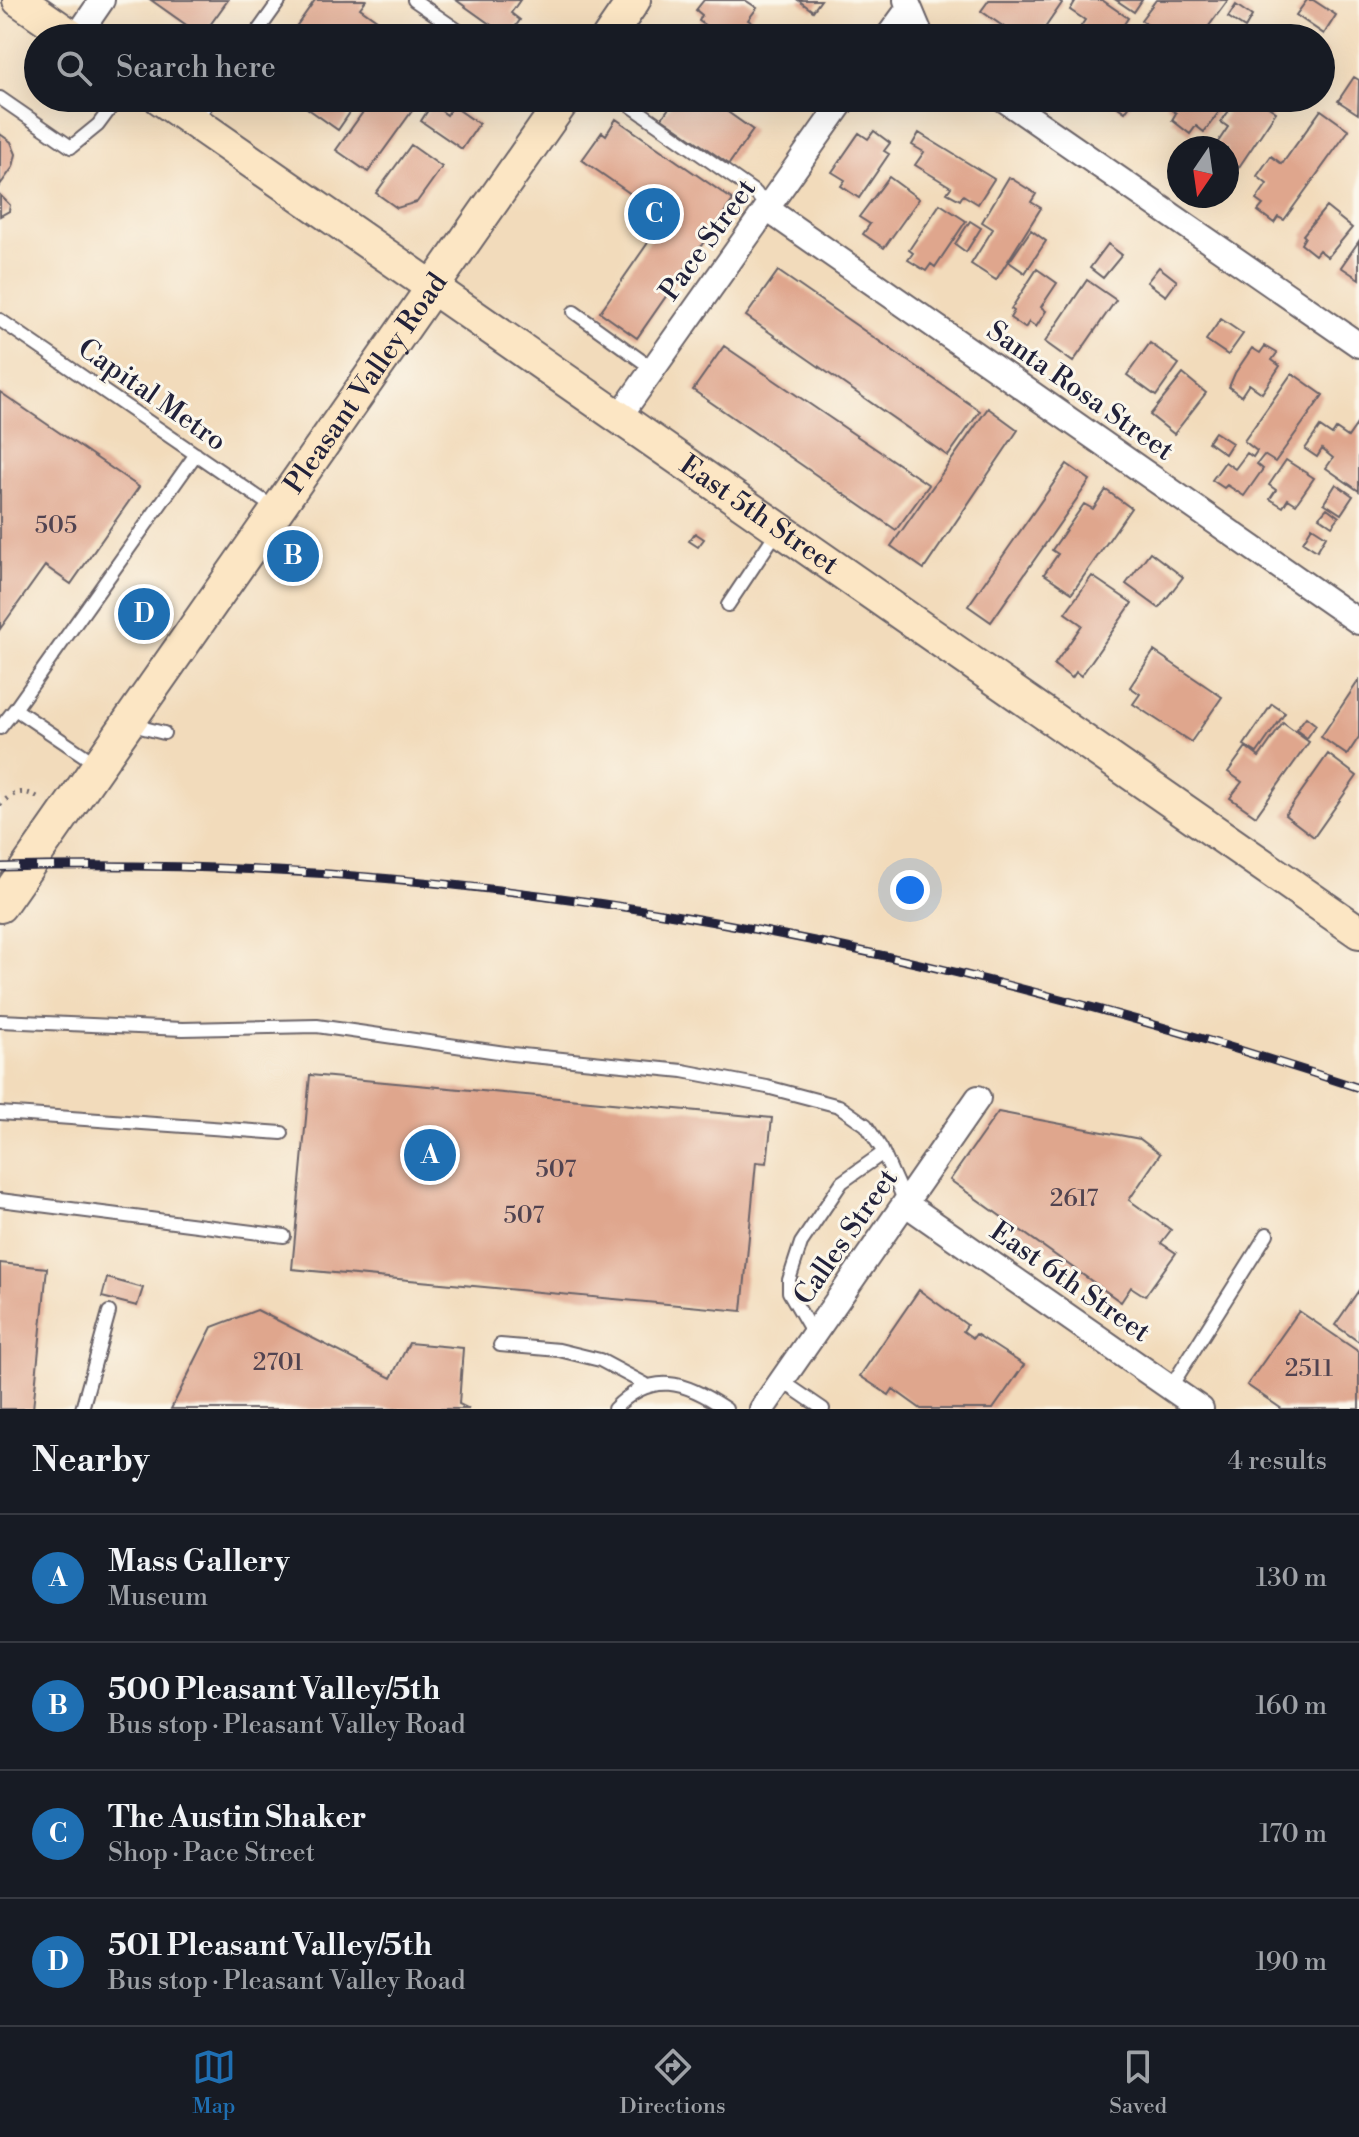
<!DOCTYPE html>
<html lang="en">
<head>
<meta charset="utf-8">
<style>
  :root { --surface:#171b24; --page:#242831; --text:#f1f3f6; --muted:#9ea1a6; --line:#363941; --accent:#1f6fb2 }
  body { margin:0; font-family:"Libre Bodoni",serif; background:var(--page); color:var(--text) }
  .compass { position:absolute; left:1167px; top:136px; width:72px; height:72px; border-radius:50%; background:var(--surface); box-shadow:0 8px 32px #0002; rotate:193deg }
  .you { position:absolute; left:910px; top:890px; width:28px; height:28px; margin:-20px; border:6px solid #fff; border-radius:50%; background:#1a73e8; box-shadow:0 0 0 12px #1a73e833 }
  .badge { display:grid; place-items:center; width:52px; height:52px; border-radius:50%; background:var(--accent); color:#fff; font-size:26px; font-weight:700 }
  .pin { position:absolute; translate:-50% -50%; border:4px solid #fff; box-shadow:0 2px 8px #0006 }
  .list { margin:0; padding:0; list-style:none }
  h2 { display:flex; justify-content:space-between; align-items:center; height:104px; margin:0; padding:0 32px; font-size:34px }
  h2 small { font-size:26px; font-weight:400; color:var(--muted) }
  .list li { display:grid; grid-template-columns:52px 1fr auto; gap:24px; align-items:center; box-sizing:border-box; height:128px; padding:0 32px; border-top:2px solid var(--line) }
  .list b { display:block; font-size:30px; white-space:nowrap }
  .list p { margin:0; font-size:26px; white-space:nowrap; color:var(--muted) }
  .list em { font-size:26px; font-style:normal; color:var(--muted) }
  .icon { flex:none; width:44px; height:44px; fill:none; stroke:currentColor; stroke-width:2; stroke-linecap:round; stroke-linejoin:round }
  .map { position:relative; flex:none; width:1359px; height:1409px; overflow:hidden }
  .search { position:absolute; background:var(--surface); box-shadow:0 8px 32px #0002; left:24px; right:24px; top:24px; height:88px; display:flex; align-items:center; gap:20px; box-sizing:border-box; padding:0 28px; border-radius:44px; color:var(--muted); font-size:30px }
  .sheet { height:616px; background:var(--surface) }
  nav { display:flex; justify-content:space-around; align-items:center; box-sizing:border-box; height:112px; border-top:2px solid var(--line); background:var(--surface); font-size:22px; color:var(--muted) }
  nav a { display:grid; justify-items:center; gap:4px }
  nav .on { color:var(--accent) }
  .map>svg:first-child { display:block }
  .building { fill:#dfa68d }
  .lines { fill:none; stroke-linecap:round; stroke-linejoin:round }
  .lane-casing { stroke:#6b6368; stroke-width:16 }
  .street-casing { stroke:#6b6368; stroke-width:28 }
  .secondary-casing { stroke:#6b6368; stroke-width:36 }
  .path { stroke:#6b6368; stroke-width:5; stroke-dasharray:2 6; stroke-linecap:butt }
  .lane { stroke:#fff; stroke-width:12 }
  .street { stroke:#fff; stroke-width:24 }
  .secondary { stroke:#fce6c4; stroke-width:32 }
  .rail-casing { stroke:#22223b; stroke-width:9 }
  .rail { stroke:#fbf7ec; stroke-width:6; stroke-dasharray:18; stroke-linecap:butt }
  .labels { text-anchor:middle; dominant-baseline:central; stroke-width:6; stroke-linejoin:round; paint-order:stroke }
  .number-label { font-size:24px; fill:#514350 }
  .street-label { font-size:28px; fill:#22223b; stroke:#fbf7ec }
</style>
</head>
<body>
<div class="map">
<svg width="1359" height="1409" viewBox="0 0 1359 1409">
  <rect width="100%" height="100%" fill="#fbf7ec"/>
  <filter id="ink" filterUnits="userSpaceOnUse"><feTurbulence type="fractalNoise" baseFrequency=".0125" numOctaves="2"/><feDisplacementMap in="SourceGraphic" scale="16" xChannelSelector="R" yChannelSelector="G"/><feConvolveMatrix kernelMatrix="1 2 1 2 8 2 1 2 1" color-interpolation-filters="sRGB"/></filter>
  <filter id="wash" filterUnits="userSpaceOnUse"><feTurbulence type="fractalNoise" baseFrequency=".006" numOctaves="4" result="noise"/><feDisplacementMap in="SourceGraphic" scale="32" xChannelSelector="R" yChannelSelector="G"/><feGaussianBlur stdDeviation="1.8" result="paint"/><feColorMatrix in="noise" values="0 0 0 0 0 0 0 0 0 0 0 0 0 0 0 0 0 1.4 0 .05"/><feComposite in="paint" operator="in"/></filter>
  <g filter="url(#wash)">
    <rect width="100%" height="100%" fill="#f2dbbb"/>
    <g id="blocks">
      <path class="building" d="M151 0H228L202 36Z
        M315 0H366L360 8 402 38H288Z
        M456 0H520L511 13 520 20 508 37Z
        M704 0H745L757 8 748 20 762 29 755 38H723L699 21 702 15 696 10Z
        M798 0H821L813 11Z
        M989 0H1058L1062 3 1038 38H997L1004 27 981 11Z
        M1076 0H1102L1128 18 1115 38H1073L1085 20 1070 10Z
        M1116 0H1142L1134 12Z
        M1156 0H1228L1200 38H1166L1141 20Z
        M1307 0H1313L1336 15 1324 34 1296 15Z
        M1236 5 1252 16 1245 28 1228 17Z
        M1321 48 1328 53 1321 64Z
        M1354 77 1359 80 1358 114 1338 101Z
        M293 98H360L338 130Z
        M373 98H408L417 104 368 172 336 150Z
        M484 98H500L495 106Z
        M676 98H708L753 130 729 164 662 118Z
        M1105 98H1135L1125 112Z
        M1169 98H1223L1227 101 1204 132 1196 126 1190 134 1172 120 1176 113 1165 104Z
        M1238 98H1255L1276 112 1235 173 1227 168V148H1214L1228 127 1221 122Z
        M432 104 447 115 453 106 479 124 462 149 421 121Z
        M1321 110 1349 130 1284 220 1278 217 1274 223 1258 211 1263 205 1256 200 1267 184 1257 176 1271 156 1282 164Z
        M616 119 733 200 637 338 600 312 654 234 627 215 638 199 582 160 602 132 606 135Z
        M874 131 890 143 884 151 889 154 859 198 841 186 845 180 832 172 859 133 868 139Z
        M919 133 994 179 978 204 963 195 960 200 947 193 951 187 915 165 924 152 912 145Z
        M0 134 11 142 16 154 13 167 0 185Z
        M411 145 442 167 417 202 397 208 376 193Z
        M889 177 919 199 884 248 863 234 870 224 859 217Z
        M1009 177 1036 194 1031 202 1041 208 996 280 971 264 993 229 982 222Z
        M0 195 10 205 9 211 0 216Z
        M940 204 966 221 935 267 931 264 926 271 908 260 913 253 909 250Z
        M1326 207 1352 228 1328 257 1319 250 1315 255 1301 244 1305 237 1303 235Z
        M970 221 981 228 966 252 955 244Z
        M1031 230 1046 241 1025 273 1009 262Z
        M1359 241V279L1341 267Z
        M1108 244 1122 255 1103 278 1090 268Z
        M1159 267 1177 281 1166 296 1147 282Z
        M1037 269 1057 283 1041 307 1046 311 1036 327 1029 322 1025 328 1010 318 1014 311 1011 309Z
        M778 271 980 411 948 456 746 316Z
        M1087 280 1116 300 1073 362 1045 342Z
        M1221 319 1243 334 1228 355 1206 340Z
        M1150 343 1179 364 1156 396 1127 375Z
        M724 346 929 485 896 530 693 390Z
        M1265 346 1277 353 1272 360 1280 366 1262 393 1249 384 1241 396 1229 387 1235 373 1252 348 1260 353Z
        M1292 373 1323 395 1275 462 1264 455 1257 464 1263 469 1244 496 1227 485 1224 488 1212 480 1225 462 1235 469 1247 453 1253 457 1257 451 1244 441Z
        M1183 374 1206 393 1174 434 1150 415Z
        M0 392 139 487 71 584 45 566 0 629Z
        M988 408 1018 430 924 569 891 546Z
        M1359 421V491L1326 468 1333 458 1322 449 1317 457 1305 449 1320 427 1332 435 1336 429 1348 437Z
        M1215 432 1232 443 1225 454 1208 442Z
        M1286 460 1314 478 1296 504 1288 499 1283 507 1270 499 1276 490 1269 485Z
        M1067 464 1090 480 991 622 968 606Z
        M1336 484 1353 496 1341 514 1324 503Z
        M1106 490 1131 508 1072 593 1044 574 1058 554 1052 550 1084 504 1093 509Z
        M1327 508 1339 517 1332 526 1319 517Z
        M1312 527 1326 536 1317 551 1303 542Z
        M695 533 704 539 698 547 689 541Z
        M1150 552 1183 577 1159 608 1126 584Z
        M1092 576 1132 603 1081 676 1076 672 1072 678 1054 665 1082 625 1065 613Z
        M157 591 165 597 153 614 145 609Z
        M1154 651 1222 697 1191 742 1133 704 1140 694 1130 687Z
        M1359 680V737L1347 755 1321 737Z
        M1272 704 1285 713 1257 753 1244 745Z
        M1306 717 1316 725 1307 738 1296 730Z
        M1283 723 1309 742 1256 816 1230 798 1242 782 1228 772 1246 747 1259 757Z
        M1328 754 1357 776 1314 837 1285 815Z
        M310 1075 772 1118 767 1163 756 1162 742 1311 292 1269Z
        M998 1112 1140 1139 1160 1154 1129 1200 1171 1230 1161 1243 1176 1253 1145 1296 1131 1287 1121 1302 950 1180Z
        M0 1263 47 1268 33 1409H0Z
        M107 1278 143 1288 137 1306 102 1297Z
        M919 1290 967 1325 963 1331 973 1338 976 1334 1024 1365 993 1409H921L893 1389 889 1395 860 1376Z
        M1359 1290V1342L1335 1325Z
        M257 1310 391 1378 409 1343 463 1348 459 1404 469 1409H171L212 1327Z
        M1299 1311 1359 1352V1409H1282L1247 1385Z"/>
    </g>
  </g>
  <g filter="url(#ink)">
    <use href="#blocks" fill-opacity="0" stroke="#6b6368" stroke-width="2"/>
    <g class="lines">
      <g class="lane-casing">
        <path id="lane" d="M414 0 469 38
          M253 38 280 0
          M0 98 71 147 98 125 118 98
          M620 98 756 193 767 209
          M196 119 211 98
          M574 312 653 369
          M0 320 277 510
          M728 605 778 530
          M15 709 196 454
          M128 724 164 733
          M0 728 15 709 98 765
          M0 1021 183 1029 317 1026 512 1054 683 1071 767 1087 839 1106 866 1125 881 1148 906 1204
          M0 1113 282 1133
          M0 1200 284 1236
          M814 1335 789 1292V1280L801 1243 842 1182 883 1153
          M500 1345 559 1350 600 1360 645 1384
          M782 1381 823 1409
          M1170 1388 1267 1234
          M82 1409 109 1312
          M614 1409C652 1370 685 1381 726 1409"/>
      </g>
      <g class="street-casing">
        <path id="street" d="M906 0 922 38
          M76 38 102 0
          M887 38 909 8
          M1002 98 1359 345
          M767 209 1359 622
          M619 417 845 98
          M906 1204 1201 1409
          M762 1409 978 1098"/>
      </g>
      <g class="secondary-casing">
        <g id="secondary">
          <path d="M19 0 74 38"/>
          <path d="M608 38 634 0"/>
          <path id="s1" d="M160 98 1359 932"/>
          <path id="s2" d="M0 906 565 98"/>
        </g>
      </g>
      <path class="path" d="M0 805C13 792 22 788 39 798"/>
      <use href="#lane" class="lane"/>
      <use href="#street" class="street"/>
      <use href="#secondary" class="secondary"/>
      <g class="rail-casing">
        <path id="rail" d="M0 867C471 854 914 941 1359 1088"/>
      </g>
      <use href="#rail" class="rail"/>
    </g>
  </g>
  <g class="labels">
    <g class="number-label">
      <text x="56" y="526">505</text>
      <text x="556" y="1170">507</text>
      <text x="1074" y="1199">2617</text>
      <text x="524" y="1216">507</text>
      <text x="278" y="1363">2701</text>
      <text x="1309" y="1369">2511</text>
    </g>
    <g class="street-label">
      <text transform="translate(708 240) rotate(-54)">Pace Street</text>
      <text stroke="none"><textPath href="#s2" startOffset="638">Pleasant Valley Road</textPath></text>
      <text transform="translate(1080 391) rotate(35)">Santa Rosa Street</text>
      <text transform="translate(152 395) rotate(35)">Capital Metro</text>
      <text stroke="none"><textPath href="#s1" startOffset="730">East 5th Street</textPath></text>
      <text transform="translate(846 1237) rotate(-55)">Calles Street</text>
      <text transform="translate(1070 1282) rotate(35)">East 6th Street</text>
    </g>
  </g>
</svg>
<svg class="compass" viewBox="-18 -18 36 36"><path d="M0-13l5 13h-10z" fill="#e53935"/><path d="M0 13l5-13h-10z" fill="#9ea1a6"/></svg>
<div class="you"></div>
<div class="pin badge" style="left:430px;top:1155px">A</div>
<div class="pin badge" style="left:293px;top:556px">B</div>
<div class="pin badge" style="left:654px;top:214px">C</div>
<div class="pin badge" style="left:144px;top:614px">D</div>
<div class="search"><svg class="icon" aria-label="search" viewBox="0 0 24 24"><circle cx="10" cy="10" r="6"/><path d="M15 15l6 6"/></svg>Search here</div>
</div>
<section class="sheet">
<h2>Nearby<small>4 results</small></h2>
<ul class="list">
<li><span class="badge">A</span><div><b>Mass Gallery</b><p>Museum</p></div><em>130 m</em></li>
<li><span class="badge">B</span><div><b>500 Pleasant Valley/5th</b><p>Bus stop · Pleasant Valley Road</p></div><em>160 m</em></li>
<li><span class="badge">C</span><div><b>The Austin Shaker</b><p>Shop · Pace Street</p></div><em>170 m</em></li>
<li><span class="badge">D</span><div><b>501 Pleasant Valley/5th</b><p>Bus stop · Pleasant Valley Road</p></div><em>190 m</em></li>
</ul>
</section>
<nav>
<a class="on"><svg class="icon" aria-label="map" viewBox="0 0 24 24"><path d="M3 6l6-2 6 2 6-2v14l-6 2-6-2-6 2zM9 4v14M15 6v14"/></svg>Map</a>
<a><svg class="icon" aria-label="directions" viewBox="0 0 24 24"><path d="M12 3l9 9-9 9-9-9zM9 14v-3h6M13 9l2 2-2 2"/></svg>Directions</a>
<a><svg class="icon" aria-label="saved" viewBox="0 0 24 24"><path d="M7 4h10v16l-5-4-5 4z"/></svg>Saved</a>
</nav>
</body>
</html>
